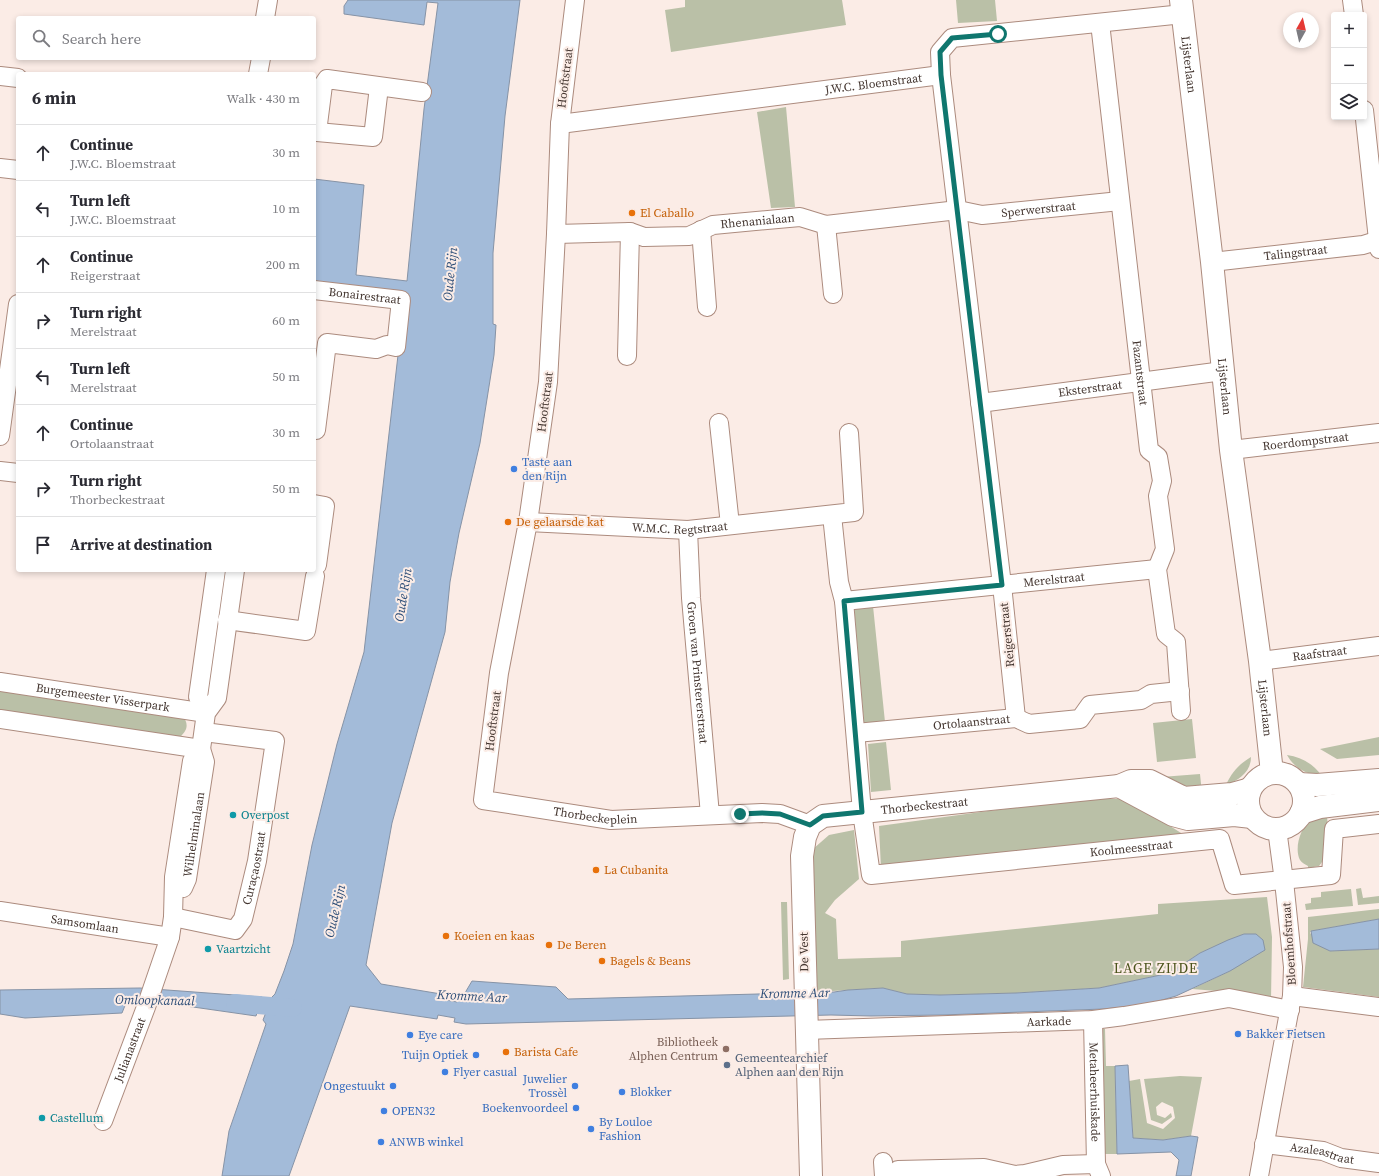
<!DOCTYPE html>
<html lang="en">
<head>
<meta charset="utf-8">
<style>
  :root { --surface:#fff; --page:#f7f7f7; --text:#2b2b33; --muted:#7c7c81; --line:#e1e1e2 }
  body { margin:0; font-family:"Source Serif 4",serif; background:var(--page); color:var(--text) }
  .controls { position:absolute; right:12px; top:12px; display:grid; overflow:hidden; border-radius:4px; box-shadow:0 2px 6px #0003 }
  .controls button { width:36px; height:36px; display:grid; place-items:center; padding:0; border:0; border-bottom:1px solid var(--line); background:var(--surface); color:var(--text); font:20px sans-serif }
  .compass { position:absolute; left:1283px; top:12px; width:36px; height:36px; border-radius:50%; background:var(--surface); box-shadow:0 2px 6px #0003; rotate:8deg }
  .stop { position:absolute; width:12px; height:12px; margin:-9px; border:3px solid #0f766e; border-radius:50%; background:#fff }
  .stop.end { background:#0f766e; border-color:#fff; box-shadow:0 1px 4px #0008 }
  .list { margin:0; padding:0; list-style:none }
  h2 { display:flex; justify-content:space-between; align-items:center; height:52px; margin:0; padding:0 16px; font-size:17px }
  h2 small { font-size:13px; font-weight:400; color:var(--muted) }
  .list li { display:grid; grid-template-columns:26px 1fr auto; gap:12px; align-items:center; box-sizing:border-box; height:56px; padding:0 16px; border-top:1px solid var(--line) }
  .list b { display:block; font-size:15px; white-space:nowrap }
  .list p { margin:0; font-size:13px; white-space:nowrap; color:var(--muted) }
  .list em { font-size:13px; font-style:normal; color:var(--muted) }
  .icon { flex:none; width:22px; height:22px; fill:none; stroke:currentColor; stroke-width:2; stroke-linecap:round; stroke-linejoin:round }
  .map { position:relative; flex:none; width:1379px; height:1176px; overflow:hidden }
  .search { position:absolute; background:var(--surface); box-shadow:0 2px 6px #0003; left:16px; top:16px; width:300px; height:44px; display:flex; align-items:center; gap:10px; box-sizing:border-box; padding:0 14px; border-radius:4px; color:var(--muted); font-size:15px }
  .panel { position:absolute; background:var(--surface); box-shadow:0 2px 6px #0003; left:16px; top:72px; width:300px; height:500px; border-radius:4px }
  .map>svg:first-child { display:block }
  .green { fill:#bac0a7 }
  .water { fill:#a3bbd9; stroke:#8693a6 }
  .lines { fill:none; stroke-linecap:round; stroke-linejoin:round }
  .canal { stroke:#a3bbd9; stroke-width:18 }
  .minor-casing { stroke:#ac8b7e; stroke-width:20 }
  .tertiary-casing { stroke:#ac8b7e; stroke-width:24 }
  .minor { stroke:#fff; stroke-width:18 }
  .tertiary { stroke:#fff; stroke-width:22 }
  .route { stroke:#0f766e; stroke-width:5 }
  .food-dot { fill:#e8710a; stroke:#fbece6; stroke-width:1.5 }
  .shop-dot { fill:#3f7fe0; stroke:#fbece6; stroke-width:1.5 }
  .culture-dot { fill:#0f9aa8; stroke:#fbece6; stroke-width:1.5 }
  .education-dot { fill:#8d6e63; stroke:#fbece6; stroke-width:1.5 }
  .service-dot { fill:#5c6f8a; stroke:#fbece6; stroke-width:1.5 }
  .labels { text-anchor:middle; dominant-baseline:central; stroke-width:4; stroke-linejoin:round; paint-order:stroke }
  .street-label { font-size:12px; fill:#443630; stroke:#fbece6 }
  .food-label { font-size:12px; fill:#c56008; stroke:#fbece6; text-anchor:start }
  .shop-label { font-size:12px; fill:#366cbe; stroke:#fbece6; text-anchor:start }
  .culture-label { font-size:12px; fill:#0d838f; stroke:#fbece6; text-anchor:start }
  .education-label { font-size:12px; fill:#785e54; stroke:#fbece6; text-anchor:end }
  .service-label { font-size:12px; fill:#4e5e75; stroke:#fbece6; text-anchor:start }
  .water-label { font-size:13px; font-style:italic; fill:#2c4d77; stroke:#fbece6 }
  .quarter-label { font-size:14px; letter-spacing:1px; fill:#4b531b; stroke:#fbece6 }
</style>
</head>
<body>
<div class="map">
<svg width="1379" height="1176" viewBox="0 0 1379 1176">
  <rect width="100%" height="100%" fill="#fbece6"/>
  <path class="green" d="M685 0H842L846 25 671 52 665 10 685 7Z
    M956 0H995L997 21 958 23Z
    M786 107 795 207 771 208 757 112Z
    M873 606 885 722 864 723 854 608Z
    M0 687 182 715C190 725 187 731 178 739L0 714Z
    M1192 719 1196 758 1157 762 1153 723Z
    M1379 737V755L1337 759 1320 749Z
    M886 742 891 790 871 792 868 744Z
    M1287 755C1302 757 1313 764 1322 776 1306 774 1295 769 1287 755Z
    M1251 757C1251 772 1239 780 1226 785 1232 772 1239 764 1251 757Z
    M1200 774 1202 793 1196 792 1161 777Z
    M1093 799H1122L1140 807 1189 838 881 869 879 826 988 811Z
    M1327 815C1328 830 1330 855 1319 866L1308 868V866C1305 864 1302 863 1300 860 1294 849 1300 826 1312 820 1316 818 1322 817 1327 815Z
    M854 830 859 879 835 900 825 913 836 919 838 959 901 957V941L1158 914V904L1267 897 1272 937 1271 1000 1242 993 1192 989 1230 971 1244 934 1200 953 1170 973 1099 988 1016 993 940 995 907 994 883 988 816 992 813 849 829 835Z
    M1361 888 1363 898 1379 896V903L1358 905 1356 889Z
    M1351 889 1353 906 1306 910 1305 904 1311 903V898L1321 897V892Z
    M781 902H787L789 979 783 980Z
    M1379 909V919L1311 931 1310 933 1330 951 1379 949V997L1303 987 1308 939V917Z
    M1099 1029H1105L1106 1066H1115L1117 1154H1103Z
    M1180 1076 1202 1077 1191 1136 1163 1140 1133 1138 1129 1081 1140 1079 1147 1123 1163 1129 1175 1118 1173 1107 1162 1102 1156 1107 1157 1115 1165 1118 1171 1113 1172 1117 1162 1124 1151 1120 1144 1079Z"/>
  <path class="water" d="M348 0H520L505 116 493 253V324L496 325 494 355 480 443 459 533 450 582 445 632 392 823 366 965 381 984 441 994V999L457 1002 458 997 462 998 472 981 556 987 568 999 834 992 848 990 883 988 907 994 940 995 1016 993 1099 988 1170 973 1200 953 1228 940 1244 934H1256L1263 940 1265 950 1230 971 1176 996 1145 1005 1103 1009 942 1015 871 1016 831 1015 466 1024 454 1022 455 1018 438 1015 437 1019 350 1006 289 1176H222L229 1131 266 1024 263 1020 272 997 275 994 284 971 293 944 312 845 337 744 364 652 405 294 314 283V179L364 185 356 275 407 281 424 109 438 3 427 2 424 25 344 14V6Z
    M1379 919V949L1330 951 1313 943 1311 931Z
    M140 988 262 997 256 1016 179 1005 126 1003 122 1013 25 1018 0 1014V990Z
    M1128 1065 1133 1138 1163 1140 1191 1136 1198 1137 1191 1176H1176L1179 1160 1171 1152 1117 1154 1115 1066Z"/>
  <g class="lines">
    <path class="canal" d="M235 1003 293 1008"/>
    <g class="minor-casing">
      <g id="minor">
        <path id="s1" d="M575 0 560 124 556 234 548 382 528 522 499 673 483 800 611 820 762 813 780 814 810 825"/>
        <path d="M1352 0 1354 15"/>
        <path d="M265 18 268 0"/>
        <path id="s2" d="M1100 23 1149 450 1158 457 1162 481 1158 496 1165 549 1157 569 1166 634 1176 642 1181 711"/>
        <path d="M258 74 261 58"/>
        <path d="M0 76 18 78"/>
        <path d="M1364 110 1379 249"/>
        <path id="s3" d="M560 124 941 75"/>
        <path d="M314 132H317L323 85 327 79 422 92"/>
        <path d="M317 132 373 137 379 87"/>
        <path d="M0 168 18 170"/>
        <path d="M826 225 833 294"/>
        <path d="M701 230 707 307"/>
        <path id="s4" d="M556 234 630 232 644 237 689 236 713 225 800 217 826 225 958 210 982 215 1120 201"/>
        <path id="s5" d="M1212 262 1363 245 1379 240"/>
        <path id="s6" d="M314 290 401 300 396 347 387 345 376 349 327 343 316 430H314"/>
        <path d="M627 356 630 232"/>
        <path id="s7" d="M980 403 1223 371"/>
        <path d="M719 423 730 525"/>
        <path d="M0 436 18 304"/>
        <path id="s8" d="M1231 450 1379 433"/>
        <path d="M0 471 18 473"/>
        <path d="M314 504 325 506 317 565"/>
        <path id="s9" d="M832 515 839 582 844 601 862 812 871 875 1220 839 1234 885 1331 875 1334 829 1379 824"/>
        <path id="s10" d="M528 522 688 530 854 512 849 433"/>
        <path id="s11" d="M688 530 691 598 710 815"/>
        <path id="s12" d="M844 601 1157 569"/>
        <path d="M227 620 306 631 315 576"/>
        <path id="s13" d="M1260 661 1379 646"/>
        <path id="s14" d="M0 682 206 713"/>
        <path d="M206 713 198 697 216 570"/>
        <path d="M1016 718 1002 585 941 75 940 52 952 38 1183 14"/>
        <path d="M0 719 201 749"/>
        <path id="s15" d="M856 733 1016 718 1029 724 1080 719 1090 705 1141 700 1151 694 1180 691"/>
        <path id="s16" d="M183 888 187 879 205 762 201 749"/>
        <path id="s17" d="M0 911 170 937"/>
        <path id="s18" d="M173 917 235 930 243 919 257 861 275 741 204 732"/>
        <path d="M1292 996 1379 1007"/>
        <path id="s19" d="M1093 1020 1096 1164"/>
        <path id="s20" d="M806 1030 1093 1020 1124 1016 1229 998 1290 1010"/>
        <path id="s21" d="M103 1121 146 1007 170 937 173 917 174 877 192 761 201 749 206 713 217 698 235 570"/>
        <path id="s22" d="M1264 1144 1323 1151 1341 1158 1379 1163"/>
        <path d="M883 1162 884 1176"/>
        <path d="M898 1170 984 1168 1015 1175 1025 1174 1063 1165 1096 1164 1101 1176"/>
        <path d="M1259 1176 1271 1109 1292 996 1293 967 1284 881 1277 829"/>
      </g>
    </g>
    <g class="tertiary-casing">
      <g id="tertiary">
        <path id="s23" d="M1181 0 1212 262 1231 450 1260 661 1272 773"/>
        <circle cx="1276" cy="801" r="28"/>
        <path d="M1299 784 1317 785 1379 780"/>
        <path d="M1119 786 1173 815 1188 819 1234 815 1252 817"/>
        <path d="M1301 813 1320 807 1379 800"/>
        <path id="s24" d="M811 1176 802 856 805 837 810 825 823 816 1119 786 1131 781H1150L1184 798 1232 794 1250 789"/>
      </g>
    </g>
    <use href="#minor" class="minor"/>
    <use href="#tertiary" class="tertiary"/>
  </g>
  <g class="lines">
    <path class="route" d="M740 814 762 813 780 814 810 825 823 816 862 812 844 601 1002 585 941 75 940 52 952 38 998 34"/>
  </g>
  <g class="food-dot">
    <circle cx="632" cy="213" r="4"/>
    <circle cx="508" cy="522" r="4"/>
    <circle cx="596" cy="870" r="4"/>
    <circle cx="446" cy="936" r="4"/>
    <circle cx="549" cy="945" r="4"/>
    <circle cx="602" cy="961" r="4"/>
    <circle cx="506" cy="1052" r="4"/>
  </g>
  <g class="shop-dot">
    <circle cx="514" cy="469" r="4"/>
    <circle cx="1238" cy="1034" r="4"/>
    <circle cx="410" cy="1035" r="4"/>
    <circle cx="476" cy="1055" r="4"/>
    <circle cx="445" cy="1072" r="4"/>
    <circle cx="393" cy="1086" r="4"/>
    <circle cx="575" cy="1086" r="4"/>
    <circle cx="622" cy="1092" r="4"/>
    <circle cx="576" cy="1108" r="4"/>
    <circle cx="384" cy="1111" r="4"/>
    <circle cx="591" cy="1129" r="4"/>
    <circle cx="381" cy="1142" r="4"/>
  </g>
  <g class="culture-dot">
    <circle cx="233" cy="815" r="4"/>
    <circle cx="208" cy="949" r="4"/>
    <circle cx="42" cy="1118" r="4"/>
  </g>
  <circle class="education-dot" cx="726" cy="1049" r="4"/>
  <circle class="service-dot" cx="727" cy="1065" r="4"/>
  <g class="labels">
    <g class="street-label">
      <text stroke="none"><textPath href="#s23" startOffset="65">Lijsterlaan</textPath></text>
      <text transform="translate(565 78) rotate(-83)">Hooftstraat</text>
      <text stroke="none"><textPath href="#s3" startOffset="316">J.W.C. Bloemstraat</textPath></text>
      <text stroke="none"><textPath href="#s4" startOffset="489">Sperwerstraat</textPath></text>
      <text stroke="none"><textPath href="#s4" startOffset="205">Rhenanialaan</textPath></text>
      <text stroke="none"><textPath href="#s5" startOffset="84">Talingstraat</textPath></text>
      <text stroke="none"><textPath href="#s6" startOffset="51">Bonairestraat</textPath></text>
      <text stroke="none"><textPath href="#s2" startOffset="352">Fazantstraat</textPath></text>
      <text stroke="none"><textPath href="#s23" startOffset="389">Lijsterlaan</textPath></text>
      <text stroke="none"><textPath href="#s7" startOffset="111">Eksterstraat</textPath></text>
      <text transform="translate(545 402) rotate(-83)">Hooftstraat</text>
      <text stroke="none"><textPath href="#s8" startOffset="75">Roerdompstraat</textPath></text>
      <text stroke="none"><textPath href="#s10" startOffset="152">W.M.C. Regtstraat</textPath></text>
      <text stroke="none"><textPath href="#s12" startOffset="211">Merelstraat</textPath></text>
      <text transform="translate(1007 635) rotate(-96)">Reigerstraat</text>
      <text stroke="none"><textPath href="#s13" startOffset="60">Raafstraat</textPath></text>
      <text stroke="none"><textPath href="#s11" startOffset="143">Groen van Prinstererstraat</textPath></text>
      <text stroke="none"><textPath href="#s14" startOffset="104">Burgemeester Visserpark</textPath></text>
      <text stroke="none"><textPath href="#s23" startOffset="713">Lijsterlaan</textPath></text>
      <text transform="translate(493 721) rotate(-83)">Hooftstraat</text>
      <text stroke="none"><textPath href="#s15" startOffset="116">Ortolaanstraat</textPath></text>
      <text stroke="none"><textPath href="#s24" startOffset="470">Thorbeckestraat</textPath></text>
      <text stroke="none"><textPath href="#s1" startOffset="920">Thorbeckeplein</textPath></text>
      <text stroke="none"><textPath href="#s16" startOffset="55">Wilhelminalaan</textPath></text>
      <text stroke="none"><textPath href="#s9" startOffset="624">Koolmeesstraat</textPath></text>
      <text stroke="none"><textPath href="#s18" startOffset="129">Curaçaostraat</textPath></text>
      <text stroke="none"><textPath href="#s17" startOffset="86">Samsomlaan</textPath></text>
      <text transform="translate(1289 944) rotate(-94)">Bloemhofstraat</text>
      <text transform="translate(804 952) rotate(-91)">De Vest</text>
      <text stroke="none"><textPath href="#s20" startOffset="243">Aarkade</textPath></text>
      <text stroke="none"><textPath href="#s21" startOffset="76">Julianastraat</textPath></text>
      <text stroke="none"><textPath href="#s19" startOffset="72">Metaheerhuiskade</textPath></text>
      <text stroke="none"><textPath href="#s22" startOffset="59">Azaleastraat</textPath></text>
    </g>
    <g class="food-label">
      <text x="640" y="213">El Caballo</text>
      <text x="516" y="522">De gelaarsde kat</text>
      <text x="604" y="870">La Cubanita</text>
      <text x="454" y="936">Koeien en kaas</text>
      <text x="557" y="945">De Beren</text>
      <text x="610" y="961">Bagels &amp; Beans</text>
      <text x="514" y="1052">Barista Cafe</text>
    </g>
    <g class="shop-label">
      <text x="522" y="462">Taste aan<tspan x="522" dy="14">den Rijn</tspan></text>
      <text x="1246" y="1034">Bakker Fietsen</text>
      <text x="418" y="1035">Eye care</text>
      <text x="468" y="1055" text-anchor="end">Tuijn Optiek</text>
      <text x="453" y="1072">Flyer casual</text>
      <text x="567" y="1079" text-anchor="end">Juwelier<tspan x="567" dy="14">Trossèl</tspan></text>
      <text x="385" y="1086" text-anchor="end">Ongestuukt</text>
      <text x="630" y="1092">Blokker</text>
      <text x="568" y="1108" text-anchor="end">Boekenvoordeel</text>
      <text x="392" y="1111">OPEN32</text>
      <text x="599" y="1122">By Louloe<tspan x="599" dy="14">Fashion</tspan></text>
      <text x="389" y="1142">ANWB winkel</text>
    </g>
    <g class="culture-label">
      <text x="241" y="815">Overpost</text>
      <text x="216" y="949">Vaartzicht</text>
      <text x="50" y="1118">Castellum</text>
    </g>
    <g class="education-label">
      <text x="718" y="1042">Bibliotheek<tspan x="718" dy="14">Alphen Centrum</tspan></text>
    </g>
    <g class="service-label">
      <text x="735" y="1058">Gemeentearchief<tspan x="735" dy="14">Alphen aan den Rijn</tspan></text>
    </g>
    <g class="water-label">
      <text transform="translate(450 274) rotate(-84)">Oude Rijn</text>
      <text transform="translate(403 595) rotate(-81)">Oude Rijn</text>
      <text transform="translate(335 911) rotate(-77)">Oude Rijn</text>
      <text transform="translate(795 993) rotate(-1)">Kromme Aar</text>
      <text transform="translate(472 996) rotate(3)">Kromme Aar</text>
      <text transform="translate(155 1000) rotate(1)">Omloopkanaal</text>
    </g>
    <g class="quarter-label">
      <text x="1156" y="968">LAGE ZIJDE</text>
    </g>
  </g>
</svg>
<div class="controls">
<button>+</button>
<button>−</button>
<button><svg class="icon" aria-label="layers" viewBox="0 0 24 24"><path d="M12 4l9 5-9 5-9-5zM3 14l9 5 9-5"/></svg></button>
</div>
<svg class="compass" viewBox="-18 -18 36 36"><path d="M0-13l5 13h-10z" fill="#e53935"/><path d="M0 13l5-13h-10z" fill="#7c7c81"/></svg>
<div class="stop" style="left:998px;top:34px"></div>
<div class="stop end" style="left:740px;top:814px"></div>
<div class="search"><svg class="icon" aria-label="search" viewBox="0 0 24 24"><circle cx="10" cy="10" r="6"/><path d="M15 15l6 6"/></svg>Search here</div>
<section class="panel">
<h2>6 min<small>Walk · 430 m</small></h2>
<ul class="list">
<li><svg class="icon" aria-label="ahead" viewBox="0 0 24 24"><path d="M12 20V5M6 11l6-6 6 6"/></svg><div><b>Continue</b><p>J.W.C. Bloemstraat</p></div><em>30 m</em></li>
<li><svg class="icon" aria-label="left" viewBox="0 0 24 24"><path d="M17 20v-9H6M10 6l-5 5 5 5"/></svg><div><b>Turn left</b><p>J.W.C. Bloemstraat</p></div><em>10 m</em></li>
<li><svg class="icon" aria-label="ahead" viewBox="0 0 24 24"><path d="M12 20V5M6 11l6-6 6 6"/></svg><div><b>Continue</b><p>Reigerstraat</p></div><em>200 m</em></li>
<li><svg class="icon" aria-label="right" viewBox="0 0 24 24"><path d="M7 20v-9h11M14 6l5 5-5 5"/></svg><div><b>Turn right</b><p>Merelstraat</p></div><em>60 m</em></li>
<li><svg class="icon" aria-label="left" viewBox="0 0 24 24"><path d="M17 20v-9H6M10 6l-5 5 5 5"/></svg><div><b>Turn left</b><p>Merelstraat</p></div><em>50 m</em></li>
<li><svg class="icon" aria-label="ahead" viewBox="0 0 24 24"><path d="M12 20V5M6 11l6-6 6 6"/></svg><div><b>Continue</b><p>Ortolaanstraat</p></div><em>30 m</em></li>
<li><svg class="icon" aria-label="right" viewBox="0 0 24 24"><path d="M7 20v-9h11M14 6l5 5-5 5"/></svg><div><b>Turn right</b><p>Thorbeckestraat</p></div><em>50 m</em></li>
<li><svg class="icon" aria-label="arrive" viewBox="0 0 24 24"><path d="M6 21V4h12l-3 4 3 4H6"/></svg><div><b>Arrive at destination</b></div></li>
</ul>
</section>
</div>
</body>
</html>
